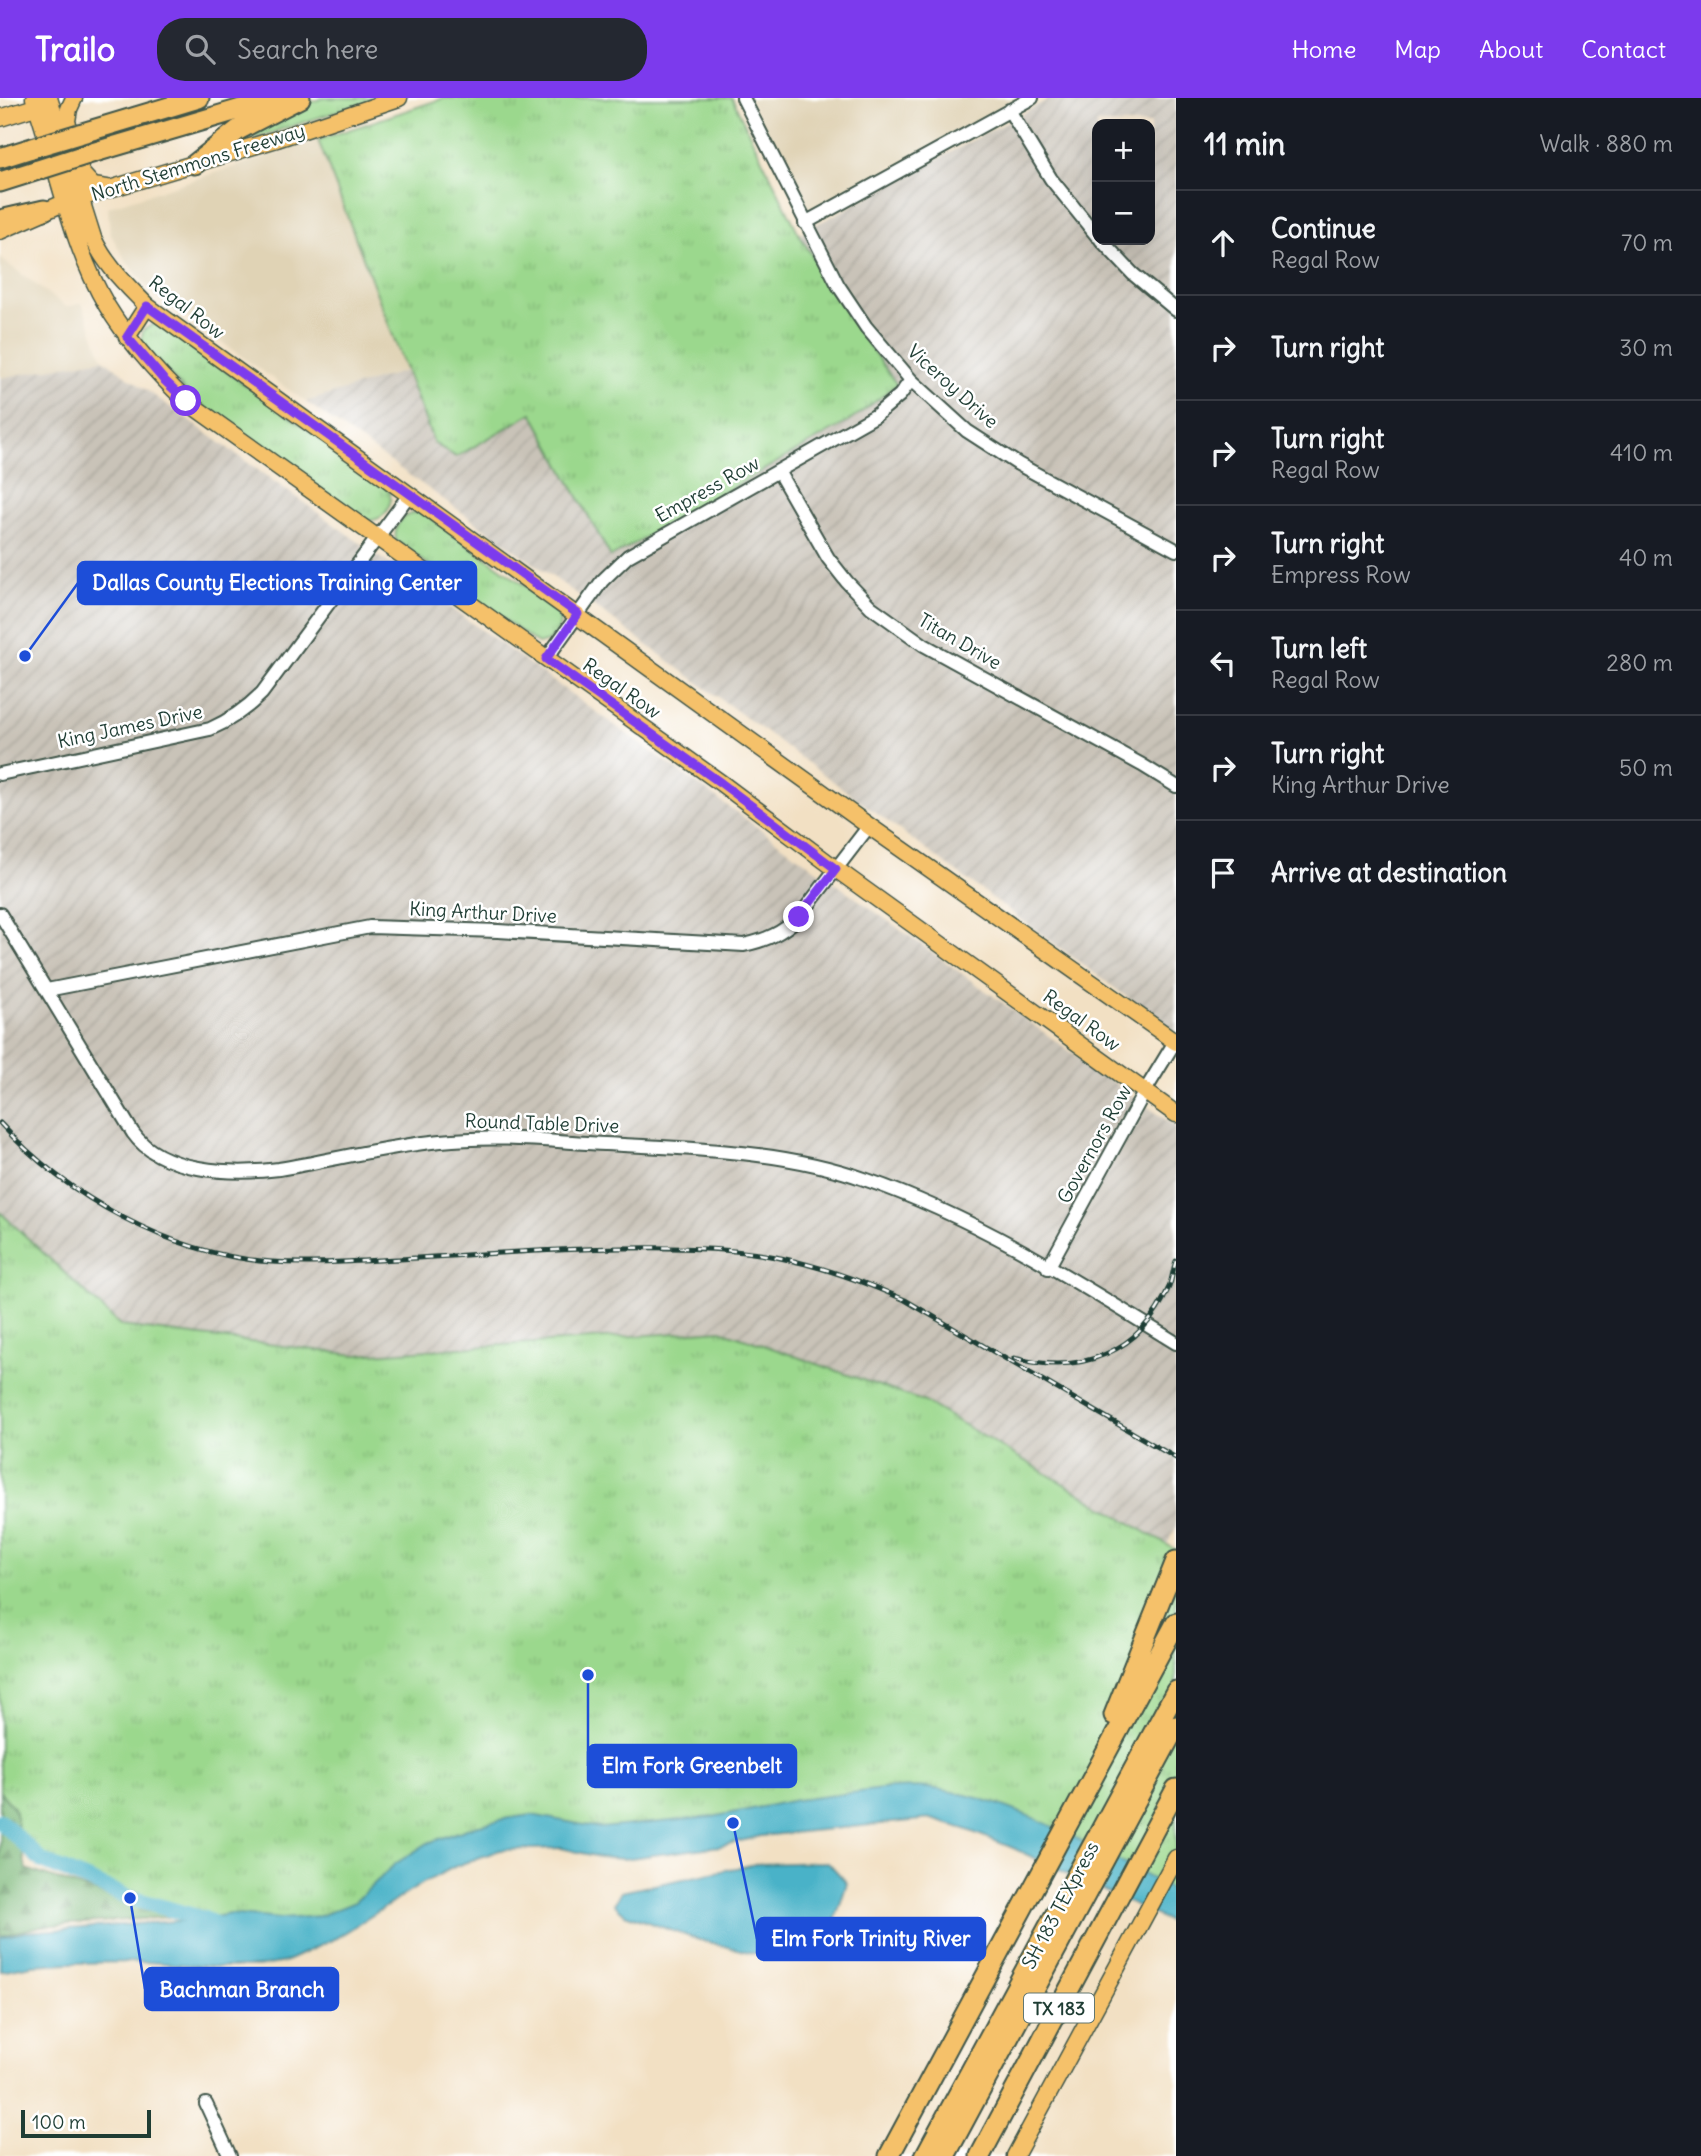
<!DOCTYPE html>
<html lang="en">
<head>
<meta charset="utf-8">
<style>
  :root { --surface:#171b24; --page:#242831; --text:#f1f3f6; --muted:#9ea1a6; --line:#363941; --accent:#7c3aed }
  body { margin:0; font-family:Delius,sans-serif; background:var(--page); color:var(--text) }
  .controls { position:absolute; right:21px; top:21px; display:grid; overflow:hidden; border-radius:14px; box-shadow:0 7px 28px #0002 }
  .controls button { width:63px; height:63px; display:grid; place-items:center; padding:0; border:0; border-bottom:2px solid var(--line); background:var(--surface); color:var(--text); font:35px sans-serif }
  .scale { position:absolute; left:21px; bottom:18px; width:130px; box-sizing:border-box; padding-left:7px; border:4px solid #1f3d34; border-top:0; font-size:19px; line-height:24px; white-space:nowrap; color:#1f3d34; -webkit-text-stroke:5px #fff; paint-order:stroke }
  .stop { position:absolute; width:21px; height:21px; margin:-16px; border:5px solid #7c3aed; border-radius:50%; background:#fff }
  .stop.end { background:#7c3aed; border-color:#fff; box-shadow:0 2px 7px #0008 }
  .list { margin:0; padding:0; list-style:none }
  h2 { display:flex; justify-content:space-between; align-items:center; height:91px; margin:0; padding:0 28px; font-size:30px }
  h2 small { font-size:23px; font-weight:400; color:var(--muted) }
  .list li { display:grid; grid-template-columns:46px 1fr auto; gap:21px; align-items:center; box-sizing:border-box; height:105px; padding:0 28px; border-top:2px solid var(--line) }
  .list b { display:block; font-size:26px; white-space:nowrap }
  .list p { margin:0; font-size:23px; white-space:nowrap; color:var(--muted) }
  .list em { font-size:23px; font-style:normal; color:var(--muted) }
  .icon { flex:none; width:38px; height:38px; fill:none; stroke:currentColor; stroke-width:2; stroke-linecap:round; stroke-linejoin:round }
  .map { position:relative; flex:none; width:1176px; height:2058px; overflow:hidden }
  header { display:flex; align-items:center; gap:42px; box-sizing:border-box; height:98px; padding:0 35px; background:var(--accent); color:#fff }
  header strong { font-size:33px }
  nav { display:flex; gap:38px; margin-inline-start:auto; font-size:24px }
  .search { width:490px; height:63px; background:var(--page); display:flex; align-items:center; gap:18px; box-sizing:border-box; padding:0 24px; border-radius:28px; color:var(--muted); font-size:26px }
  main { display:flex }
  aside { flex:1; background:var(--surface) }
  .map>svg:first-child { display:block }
  .built { fill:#e0d3b5 }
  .industrial { fill:url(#industrial-furrows); fill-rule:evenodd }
  .grass { fill:url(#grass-tufts); stroke:#5d8a60; stroke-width:2 }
  .forest { fill:url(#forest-firs); stroke:#4e7a56; stroke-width:2 }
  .water { fill:#4ab2c8; stroke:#34787e; stroke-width:2 }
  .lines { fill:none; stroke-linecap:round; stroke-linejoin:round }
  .river { stroke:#4ab2c8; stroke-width:16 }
  .minor-casing { stroke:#3f5549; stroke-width:16 }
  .major-casing { stroke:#3f5549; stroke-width:19 }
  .highway-casing { stroke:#3f5549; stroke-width:23 }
  .minor { stroke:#fff; stroke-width:12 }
  .major { stroke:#f5c16b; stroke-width:16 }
  .highway { stroke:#f5c16b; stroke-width:19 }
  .rail-casing { stroke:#1f3d34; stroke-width:5 }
  .rail { stroke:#fff; stroke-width:2.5; stroke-dasharray:8; stroke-linecap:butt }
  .highway-bridge-casing { stroke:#3f5549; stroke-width:23; stroke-linecap:butt }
  .highway-bridge { stroke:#f5c16b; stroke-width:19 }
  .route { stroke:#7c3aed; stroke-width:9 }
  .labels { text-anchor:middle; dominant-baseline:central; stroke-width:5; stroke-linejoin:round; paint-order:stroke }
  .shield { fill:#fff; stroke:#627771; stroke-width:2 }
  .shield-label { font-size:18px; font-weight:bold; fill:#1f3d34 }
  .street-label { font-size:19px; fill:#1f3d34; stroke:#fff }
  .leader { fill:none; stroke:#1d4ed8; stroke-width:2.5 }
  .callout-dot { fill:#1d4ed8; stroke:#fff; stroke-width:2.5 }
  .callout { fill:#1d4ed8; stroke:#1d4ed8; stroke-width:2.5 }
  .callout-label { font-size:21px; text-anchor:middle; font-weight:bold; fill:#fff }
</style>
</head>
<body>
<header>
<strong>Trailo</strong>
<div class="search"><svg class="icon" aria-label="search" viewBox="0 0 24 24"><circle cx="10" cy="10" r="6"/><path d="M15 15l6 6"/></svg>Search here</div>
<nav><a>Home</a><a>Map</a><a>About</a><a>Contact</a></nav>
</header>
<main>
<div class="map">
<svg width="1176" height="2058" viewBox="0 0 1176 2058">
  <defs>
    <pattern id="industrial-furrows" width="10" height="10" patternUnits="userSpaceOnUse" patternTransform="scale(1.75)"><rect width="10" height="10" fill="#c9c3b8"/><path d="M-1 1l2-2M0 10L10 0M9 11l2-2" fill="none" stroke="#aca89f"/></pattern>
    <pattern id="grass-tufts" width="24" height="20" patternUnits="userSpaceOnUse" patternTransform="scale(1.75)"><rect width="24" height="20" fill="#9bd88d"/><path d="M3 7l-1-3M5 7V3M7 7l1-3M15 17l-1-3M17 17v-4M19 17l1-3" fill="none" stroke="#85ba7a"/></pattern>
    <pattern id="forest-firs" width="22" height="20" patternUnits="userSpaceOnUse" patternTransform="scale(1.75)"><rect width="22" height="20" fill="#7cb878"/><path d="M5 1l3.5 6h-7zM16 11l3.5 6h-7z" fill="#659763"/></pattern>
  </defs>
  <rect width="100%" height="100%" fill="#fff"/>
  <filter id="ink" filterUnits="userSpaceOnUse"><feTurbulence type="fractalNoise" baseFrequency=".0143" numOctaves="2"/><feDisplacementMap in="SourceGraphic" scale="14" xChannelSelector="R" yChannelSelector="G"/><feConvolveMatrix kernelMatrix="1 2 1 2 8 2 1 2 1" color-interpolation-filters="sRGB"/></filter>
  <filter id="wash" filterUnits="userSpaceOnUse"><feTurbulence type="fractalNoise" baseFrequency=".00686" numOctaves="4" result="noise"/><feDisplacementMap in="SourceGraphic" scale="28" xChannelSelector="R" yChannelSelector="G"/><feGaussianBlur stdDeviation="1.57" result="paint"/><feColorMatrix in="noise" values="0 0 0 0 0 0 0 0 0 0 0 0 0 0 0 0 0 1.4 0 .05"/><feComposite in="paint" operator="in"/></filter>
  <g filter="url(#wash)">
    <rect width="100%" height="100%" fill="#f2e0c3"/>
    <path class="built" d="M749 0H1017L808 115Z
      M318 42 405 273 306 304 154 196 126 163 110 135 108 109Z
      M0 160 66 209 82 205 103 261 0 280Z"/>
    <path class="industrial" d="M1051 0H1176V935L594 508 306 304 405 273 434 345 456 359 532 315 611 459 851 322 897 287 849 219 799 136ZM1097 26H1150V142H1097Z
      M103 261 1176 1029V1429L1167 1447 925 1304 721 1232 356 1257 120 1228 0 1114V280Z"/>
    <path class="grass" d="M323 0H379L224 50 283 13Z
      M444 0H732L799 136 849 219 897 287 851 322 611 459 532 315 456 359 434 345 318 42Z
      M156 225 160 226 387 388C397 407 384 426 362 422L206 311 181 289 141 246 143 232Z
      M417 414 424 415 556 510C565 527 557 543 538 546L396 443C393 428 401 417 417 414Z
      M0 1114 121 1228 356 1257 721 1232 925 1304 1176 1452V1805L891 1702 622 1738 523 1730 305 1838 252 1842 204 1821 130 1800 42 1763 0 1723Z"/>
    <path class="forest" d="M0 1694 14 1710 26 1771 170 1819 41 1828 0 1838Z"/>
    <path class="water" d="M890 1690C903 1690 916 1688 928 1690 1019 1701 1097 1752 1176 1794V1827L1013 1750 965 1731 931 1721 761 1738 720 1748 623 1761 599 1759 561 1750 500 1752 456 1768 425 1784 336 1840 285 1864 258 1869H217L146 1864 68 1865 32 1867 0 1873V1839L26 1834 204 1821 229 1816 281 1821 320 1818 355 1804 395 1766 428 1745 475 1728 509 1720 532 1717 600 1730 712 1719 796 1702Z
      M828 1764 847 1785 829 1841 809 1858H765L696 1841 625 1816 614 1806 621 1794 755 1766Z"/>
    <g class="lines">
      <path class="river" d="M0 1723 42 1763 130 1800 204 1821 222 1829"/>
    </g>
  </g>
  <g filter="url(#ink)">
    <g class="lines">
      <g class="minor-casing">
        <path id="minor" d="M743 0 838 187 866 229 911 282 967 333 1018 366 1176 452
          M1009 12 1051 81 1097 138
          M805 125 1032 0
          M1101 142 1133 176 1176 212
          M778 373 828 460 847 484 871 509 924 547 1142 667 1176 688
          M546 561 602 483 628 458 875 318 900 297 911 282
          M0 676 210 631C231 622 246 611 262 595L409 397
          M0 816 133 1035C161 1075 234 1077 279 1071 333 1062 387 1048 441 1043 496 1037 550 1043 605 1046 692 1051 784 1052 867 1082 975 1119 1079 1185 1176 1245
          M47 892 370 829 498 833 744 847C767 842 782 835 799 819L869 728
          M1048 1170 1145 993 1176 942
          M206 2006 230 2058"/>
      </g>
      <g class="major-casing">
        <path id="major" d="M34 0C58 69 70 145 107 208 129 244 156 274 186 303L721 685 836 771 1176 1016
          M49 0 93 140C106 168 126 186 147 208L869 728 1176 944
          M74 0 69 11 67 23 81 75 93 88 107 90
          M0 20 45 6
          M0 133 66 104 277 41 399 0
          M127 239 147 208
          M1015 2058 1176 1760"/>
      </g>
      <g class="highway-casing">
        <path id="highway" d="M79 36 199 0
          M85 57 278 0
          M0 60 32 50
          M195 66 238 32 300 0
          M0 84 38 72
          M0 122 44 112
          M1114 1617 1176 1463
          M889 2058 1176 1525
          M925 2058 1176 1593
          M945 2058 1176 1628
          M980 2058 1176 1691"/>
      </g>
      <use href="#minor" class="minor"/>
      <use href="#major" class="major"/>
      <use href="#highway" class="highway"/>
      <g class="rail-casing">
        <path id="rail" d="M0 1025C67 1099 171 1157 272 1164 314 1167 357 1163 399 1161 473 1157 547 1151 621 1150 667 1149 714 1149 759 1156 810 1164 858 1181 905 1202L1176 1360
          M1014 1260C1080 1278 1141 1255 1169 1189 1172 1181 1173 1172 1176 1163"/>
      </g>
      <use href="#rail" class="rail"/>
      <g class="highway-bridge-casing">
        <path id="highway-bridge" d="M32 50 79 36
          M38 72 85 57"/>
      </g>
      <use href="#highway-bridge" class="highway-bridge"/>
    </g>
  </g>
  <g class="lines" filter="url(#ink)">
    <path class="route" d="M186 303 163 281 127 239 147 208 578 516 546 561 721 685 836 771 799 819"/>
  </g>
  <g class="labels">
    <rect class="shield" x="1024" y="1895.5" width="70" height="29" rx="5"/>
    <g class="shield-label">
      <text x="1059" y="1910">TX 183</text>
    </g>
    <g class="street-label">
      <text transform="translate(198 64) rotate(-17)">North Stemmons Freeway</text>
      <text transform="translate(187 209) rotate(38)">Regal Row</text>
      <text transform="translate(953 288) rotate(42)">Viceroy Drive</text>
      <text transform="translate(707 391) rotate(-29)">Empress Row</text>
      <text transform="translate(960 543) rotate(30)">Titan Drive</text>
      <text transform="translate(622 590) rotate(35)">Regal Row</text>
      <text transform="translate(130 628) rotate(-12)">King James Drive</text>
      <text transform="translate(483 814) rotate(3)">King Arthur Drive</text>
      <text transform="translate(1082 922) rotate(36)">Regal Row</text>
      <text transform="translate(542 1025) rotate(2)">Round Table Drive</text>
      <text transform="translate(1094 1046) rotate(-61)">Governors Row</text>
      <text transform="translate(1060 1807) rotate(-62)">SH 183 TEXpress</text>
    </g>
  </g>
  <path class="leader" d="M25 558L78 485M588 1577L588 1668M733 1725L757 1841M130 1800L145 1891"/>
  <g class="callout-dot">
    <circle cx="25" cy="558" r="7"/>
    <circle cx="588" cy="1577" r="7"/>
    <circle cx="733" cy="1725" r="7"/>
    <circle cx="130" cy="1800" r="7"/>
  </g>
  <g class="callout">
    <rect x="78" y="464" width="398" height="42" rx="7"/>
    <rect x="588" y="1647" width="208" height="42" rx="7"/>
    <rect x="757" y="1820" width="228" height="42" rx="7"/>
    <rect x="145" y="1870" width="193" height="42" rx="7"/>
  </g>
  <g class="callout-label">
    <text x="277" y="492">Dallas County Elections Training Center</text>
    <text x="692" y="1675">Elm Fork Greenbelt</text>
    <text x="871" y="1848">Elm Fork Trinity River</text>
    <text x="242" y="1899">Bachman Branch</text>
  </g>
</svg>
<div class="controls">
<button>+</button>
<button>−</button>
</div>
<div class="scale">100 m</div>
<div class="stop" style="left:186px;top:303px"></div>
<div class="stop end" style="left:799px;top:819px"></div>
</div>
<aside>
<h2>11 min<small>Walk · 880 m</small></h2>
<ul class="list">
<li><svg class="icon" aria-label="ahead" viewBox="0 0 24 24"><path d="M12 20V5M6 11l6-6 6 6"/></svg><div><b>Continue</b><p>Regal Row</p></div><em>70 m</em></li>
<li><svg class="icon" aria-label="right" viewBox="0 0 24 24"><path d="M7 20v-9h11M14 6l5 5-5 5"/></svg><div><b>Turn right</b></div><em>30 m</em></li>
<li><svg class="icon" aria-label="right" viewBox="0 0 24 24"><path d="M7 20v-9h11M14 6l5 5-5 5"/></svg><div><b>Turn right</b><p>Regal Row</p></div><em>410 m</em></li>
<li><svg class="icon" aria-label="right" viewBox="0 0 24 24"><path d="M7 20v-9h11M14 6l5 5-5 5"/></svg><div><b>Turn right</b><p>Empress Row</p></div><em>40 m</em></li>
<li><svg class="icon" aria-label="left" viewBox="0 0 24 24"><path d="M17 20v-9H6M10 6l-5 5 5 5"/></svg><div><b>Turn left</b><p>Regal Row</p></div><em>280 m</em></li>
<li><svg class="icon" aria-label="right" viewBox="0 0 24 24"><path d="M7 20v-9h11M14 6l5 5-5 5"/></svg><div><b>Turn right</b><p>King Arthur Drive</p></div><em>50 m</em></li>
<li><svg class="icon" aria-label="arrive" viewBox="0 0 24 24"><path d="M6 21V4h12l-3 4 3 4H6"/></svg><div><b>Arrive at destination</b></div></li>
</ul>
</aside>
</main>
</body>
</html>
